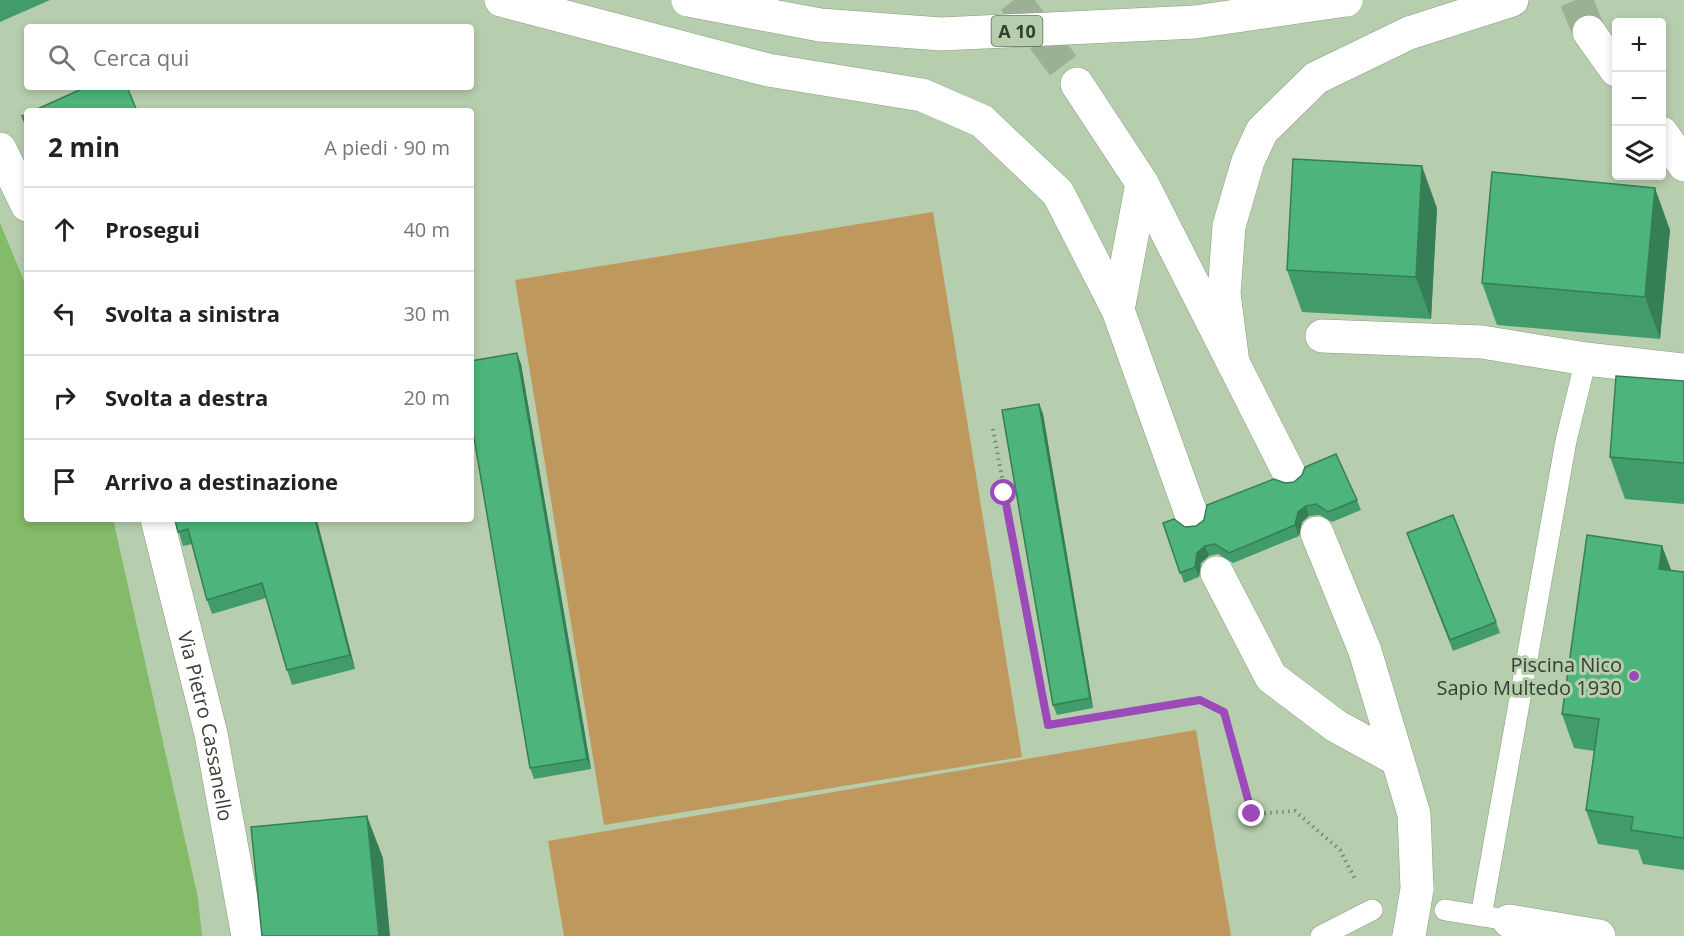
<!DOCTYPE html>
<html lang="it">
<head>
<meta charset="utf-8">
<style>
  :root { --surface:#fff; --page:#f6f6f6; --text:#222; --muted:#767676; --line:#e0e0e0 }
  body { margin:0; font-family:"Open Sans",sans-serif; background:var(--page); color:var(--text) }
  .controls { position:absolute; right:18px; top:18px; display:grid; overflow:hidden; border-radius:6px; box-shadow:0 3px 9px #0003 }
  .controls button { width:54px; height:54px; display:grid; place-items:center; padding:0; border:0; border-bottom:2px solid var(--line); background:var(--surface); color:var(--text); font:30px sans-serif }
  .stop { position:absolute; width:18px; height:18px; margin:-14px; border:4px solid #9c4ab9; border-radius:50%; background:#fff }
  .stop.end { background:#9c4ab9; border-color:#fff; box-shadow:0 2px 6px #0008 }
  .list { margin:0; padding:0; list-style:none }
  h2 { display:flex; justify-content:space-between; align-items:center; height:78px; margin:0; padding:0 24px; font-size:26px }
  h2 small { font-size:20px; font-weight:400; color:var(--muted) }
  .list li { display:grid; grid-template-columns:39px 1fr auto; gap:18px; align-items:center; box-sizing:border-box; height:84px; padding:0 24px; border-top:2px solid var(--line) }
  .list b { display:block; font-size:22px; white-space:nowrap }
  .list em { font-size:20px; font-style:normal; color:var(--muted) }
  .icon { flex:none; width:33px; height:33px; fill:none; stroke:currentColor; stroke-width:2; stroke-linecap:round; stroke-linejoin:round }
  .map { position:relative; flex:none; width:1684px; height:936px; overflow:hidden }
  .search { position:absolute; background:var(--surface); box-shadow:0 3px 9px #0003; left:24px; top:24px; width:450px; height:66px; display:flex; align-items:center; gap:15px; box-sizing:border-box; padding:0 21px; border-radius:6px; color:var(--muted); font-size:22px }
  .panel { position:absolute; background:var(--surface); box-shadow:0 3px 9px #0003; left:24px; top:108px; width:450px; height:414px; border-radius:6px }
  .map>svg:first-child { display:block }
  .green { fill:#bf985e }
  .water { fill:#83bb68 }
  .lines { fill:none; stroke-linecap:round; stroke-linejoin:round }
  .street-tunnel { stroke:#9cb194; stroke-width:33; stroke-dasharray:33 16; stroke-linecap:butt }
  .highway-tunnel { stroke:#9cb194; stroke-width:33; stroke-dasharray:33 16; stroke-linecap:butt }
  .lane-casing { stroke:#879d7d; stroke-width:22 }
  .street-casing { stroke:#879d7d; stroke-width:34 }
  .highway-casing { stroke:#879d7d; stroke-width:34 }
  .path { stroke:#778770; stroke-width:4; stroke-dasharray:1.5 4.5; stroke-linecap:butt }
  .lane { stroke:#fff; stroke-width:21 }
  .street { stroke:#fff; stroke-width:33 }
  .highway { stroke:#fff; stroke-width:33 }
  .highway-bridge-casing { stroke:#879d7d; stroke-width:34; stroke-linecap:butt }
  .highway-bridge { stroke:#fff; stroke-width:33 }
  .wall { fill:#429b6a }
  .shaded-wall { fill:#367e56 }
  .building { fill:#4db47b; stroke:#367e56; stroke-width:1.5 }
  .route { stroke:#9c4ab9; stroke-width:8 }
  .poi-dot { fill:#9c4ab9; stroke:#b6cead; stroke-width:2 }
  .labels { text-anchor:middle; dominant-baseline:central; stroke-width:6; stroke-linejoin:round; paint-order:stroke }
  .shield { fill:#b6cead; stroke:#5c6a57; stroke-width:1.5 }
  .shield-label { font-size:18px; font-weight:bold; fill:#363f32 }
  .poi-label { font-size:20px; fill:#363f32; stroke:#b6cead; text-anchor:end }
  .street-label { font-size:20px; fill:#363f32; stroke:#b6cead }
</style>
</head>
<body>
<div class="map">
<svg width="1684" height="936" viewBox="0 0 1684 936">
  <rect width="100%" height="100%" fill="#b6cead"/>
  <path class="green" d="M933 212 1022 757 604 825 515 280Z
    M1196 730 1231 936H564L548 841Z"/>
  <path class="water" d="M0 223 27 288V519H113L198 898 202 936H0Z"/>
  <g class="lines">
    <path class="street-tunnel" d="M1576 0 1589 32"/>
    <path class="highway-tunnel" d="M1014 0 1077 84"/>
    <g class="lane-casing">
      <path id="lane" d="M1445 910 1495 918
        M1481 916 1566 441 1586 359
        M1321 936 1372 910"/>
    </g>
    <g class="street-casing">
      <g id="street">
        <path d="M1589 32 1616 70"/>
        <path d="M1662 133 1684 165"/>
        <path d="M0 149 27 205"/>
        <path d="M1322 336 1482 342 1586 359 1684 370"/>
        <path id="s1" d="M157 519 211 734 248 936"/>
        <path d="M1509 921 1599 936"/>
      </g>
    </g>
    <g class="highway-casing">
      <path id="highway" d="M501 0 768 70 922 95 982 121 1058 193 1118 310 1193 519
        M1077 84 1142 183 1290 475
        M1118 310 1142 183
        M1233 363 1224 294 1229 226 1248 161 1262 131 1316 78 1409 33 1512 0
        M1317 533 1365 651 1414 814 1417 889
        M1217 573 1271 677 1336 726 1398 760"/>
    </g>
    <path class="path" d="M993 429 1048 725 1200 700 1224 712 1252 814 1295 811 1340 850 1356 881"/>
    <use href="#lane" class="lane"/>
    <use href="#street" class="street"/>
    <use href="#highway" class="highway"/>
    <g class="highway-bridge-casing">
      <path id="highway-bridge" d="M688 0 820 25 941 34 1195 22 1346 0
        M1409 936 1417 889"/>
    </g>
    <use href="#highway-bridge" class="highway-bridge"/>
  </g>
  <path class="wall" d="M0 0H50L0 22Z
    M1437 208 1431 319 1302 312 1287 270Z
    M1670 230 1660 339 1497 325 1482 283Z
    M521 364 591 769 534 779 530 768Z
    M1684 381V504L1625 499 1610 457Z
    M1039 404 1043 414 1093 708 1057 715 1053 705Z
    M1285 483 1357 500 1361 510 1332 522 1320 515 1309 516 1302 522 1299 536 1233 563 1218 554 1209 556 1201 563 1199 577 1184 583 1163 523 1185 527 1196 526Z
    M175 519H316L355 669 292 685 287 670 266 598 212 614 207 600 192 544 183 546Z
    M1411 544 1496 622 1500 633 1453 651Z
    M1662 546 1671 570 1684 572V870L1643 864 1638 850 1598 844 1586 810 1594 751 1574 748 1562 714Z"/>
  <path class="shaded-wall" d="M1422 166 1437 208 1431 319 1416 277Z
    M1655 188 1670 230 1660 339 1645 297Z
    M517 353 521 364 591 769 587 759Z
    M1039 404 1043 414 1093 708 1090 698Z
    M1306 506 1309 516 1302 522 1299 536 1295 525 1298 512Z
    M315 519 317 520 355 669 350 655Z
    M1205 546 1209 556 1201 563 1199 577 1195 567 1197 553Z
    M1662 546 1675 580 1659 569Z
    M367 816 383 858 390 936H379Z"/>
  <path class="building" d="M86 87H127L137 111H33Z
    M27 114V128L22 116Z
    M1293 159 1422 166 1416 277 1287 270Z
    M1492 172 1655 188 1645 297 1482 283Z
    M517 353 587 759 530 768 471 420V361Z
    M1616 376 1684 381V463L1610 457Z
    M1039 404 1090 698 1053 705 1002 410Z
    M1336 454 1357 500 1328 512 1316 504 1306 506 1298 512 1295 525 1229 553 1215 544 1205 546 1197 553 1195 567 1180 573 1163 523 1174 519 1185 527 1196 526 1204 520 1207 505 1274 479 1285 483 1294 482 1302 475 1305 467Z
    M1453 515 1496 622 1450 640 1407 533Z
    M175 519H315L350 655 287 670 262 583 207 600 188 529 178 532Z
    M1587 535 1662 546 1659 569 1684 572V838L1631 830 1633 817 1586 810 1599 719 1562 714Z
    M367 816 379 936H262L251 827Z"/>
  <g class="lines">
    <path class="route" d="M1004 493 1048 725 1200 700 1224 712 1252 814"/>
  </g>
  <circle class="poi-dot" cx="1634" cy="676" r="6"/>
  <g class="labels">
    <rect class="shield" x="991.5" y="16" width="51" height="30" rx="4.5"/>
    <g class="shield-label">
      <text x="1017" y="31">A 10</text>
    </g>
    <g class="poi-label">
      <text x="1622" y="664">Piscina Nico<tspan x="1622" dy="23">Sapio Multedo 1930</tspan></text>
    </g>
    <g class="street-label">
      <text stroke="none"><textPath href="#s1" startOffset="213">Via Pietro Cassanello</textPath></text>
    </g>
  </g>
</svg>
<div class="controls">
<button>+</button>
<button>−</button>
<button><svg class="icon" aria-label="layers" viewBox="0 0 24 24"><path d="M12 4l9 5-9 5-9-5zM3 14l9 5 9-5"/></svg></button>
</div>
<div class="stop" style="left:1004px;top:493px"></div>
<div class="stop end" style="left:1252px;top:814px"></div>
<div class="search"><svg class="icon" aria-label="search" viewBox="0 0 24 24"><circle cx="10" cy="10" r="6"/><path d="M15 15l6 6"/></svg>Cerca qui</div>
<section class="panel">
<h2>2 min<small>A piedi · 90 m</small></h2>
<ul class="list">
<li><svg class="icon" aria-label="ahead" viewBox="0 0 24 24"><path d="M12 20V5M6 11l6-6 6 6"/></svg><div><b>Prosegui</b></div><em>40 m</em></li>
<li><svg class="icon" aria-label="left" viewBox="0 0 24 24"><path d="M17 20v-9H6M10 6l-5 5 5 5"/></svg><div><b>Svolta a sinistra</b></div><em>30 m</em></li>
<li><svg class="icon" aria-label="right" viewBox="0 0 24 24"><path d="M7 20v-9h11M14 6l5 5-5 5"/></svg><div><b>Svolta a destra</b></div><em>20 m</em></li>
<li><svg class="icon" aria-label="arrive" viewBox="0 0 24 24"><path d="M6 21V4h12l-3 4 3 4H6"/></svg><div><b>Arrivo a destinazione</b></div></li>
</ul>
</section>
</div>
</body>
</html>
